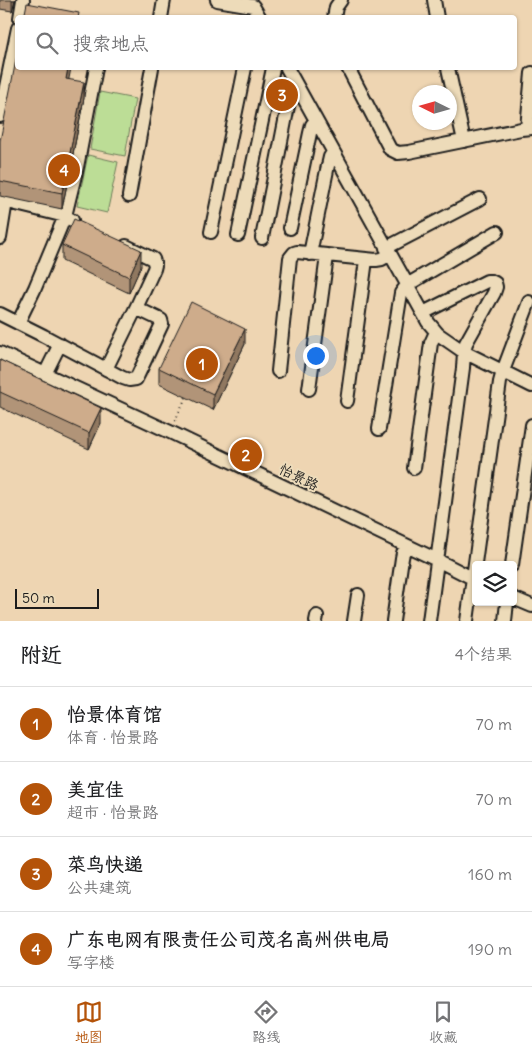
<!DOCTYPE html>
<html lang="zh">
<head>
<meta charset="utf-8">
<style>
  :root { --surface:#fff; --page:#f6f6f6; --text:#202124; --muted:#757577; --line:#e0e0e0; --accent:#b45309 }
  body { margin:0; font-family:Delius,"LXGW WenKai TC",sans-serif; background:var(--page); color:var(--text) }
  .controls { position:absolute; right:15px; bottom:15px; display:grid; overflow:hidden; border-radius:5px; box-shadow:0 1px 4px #0004 }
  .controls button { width:45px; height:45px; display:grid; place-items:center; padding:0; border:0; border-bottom:1px solid var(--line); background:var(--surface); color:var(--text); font:25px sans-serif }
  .compass { position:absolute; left:412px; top:85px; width:45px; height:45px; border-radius:50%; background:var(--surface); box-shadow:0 1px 4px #0004; rotate:275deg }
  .scale { position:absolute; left:15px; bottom:12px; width:84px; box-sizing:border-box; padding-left:5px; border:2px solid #1c1c1c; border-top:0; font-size:14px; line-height:18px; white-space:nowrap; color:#1c1c1c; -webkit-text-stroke:4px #eddbb9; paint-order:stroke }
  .you { position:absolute; left:315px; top:355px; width:18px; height:18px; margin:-12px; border:4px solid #fff; border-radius:50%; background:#1a73e8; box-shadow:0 0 0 8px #1a73e833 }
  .badge { display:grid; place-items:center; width:32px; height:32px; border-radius:50%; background:var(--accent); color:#fff; font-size:16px; font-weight:700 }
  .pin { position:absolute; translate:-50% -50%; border:2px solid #fff; box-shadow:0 1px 5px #0006 }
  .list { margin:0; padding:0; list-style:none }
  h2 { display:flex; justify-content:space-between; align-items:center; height:65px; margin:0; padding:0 20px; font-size:21px }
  h2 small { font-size:16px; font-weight:400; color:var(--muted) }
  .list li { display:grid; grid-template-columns:32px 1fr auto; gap:15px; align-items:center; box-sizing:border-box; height:75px; padding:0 20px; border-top:1px solid var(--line) }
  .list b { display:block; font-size:19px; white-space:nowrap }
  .list p { margin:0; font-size:16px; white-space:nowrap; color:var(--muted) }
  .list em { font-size:16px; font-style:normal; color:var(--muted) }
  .icon { flex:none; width:28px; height:28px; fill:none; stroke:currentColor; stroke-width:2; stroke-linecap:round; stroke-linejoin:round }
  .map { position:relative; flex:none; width:532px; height:621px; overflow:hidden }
  .search { position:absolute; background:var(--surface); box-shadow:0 1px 4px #0004; left:15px; right:15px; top:15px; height:55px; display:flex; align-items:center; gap:12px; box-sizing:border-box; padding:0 18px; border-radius:5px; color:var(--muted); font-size:19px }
  .sheet { height:365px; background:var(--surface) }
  nav { display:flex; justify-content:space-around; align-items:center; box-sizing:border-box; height:70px; border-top:1px solid var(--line); background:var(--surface); font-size:14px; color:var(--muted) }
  nav a { display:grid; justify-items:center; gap:2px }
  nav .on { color:var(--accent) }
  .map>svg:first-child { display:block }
  .park { fill:#bcdd96; stroke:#6c7c59 }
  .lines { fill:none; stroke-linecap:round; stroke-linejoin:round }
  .minor-casing { stroke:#1c1c1c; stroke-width:16 }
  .path { stroke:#1c1c1c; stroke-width:2; stroke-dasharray:1 4; stroke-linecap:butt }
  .minor { stroke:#eddbb9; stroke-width:12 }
  .wall { fill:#b19478; stroke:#1c1c1c }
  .shaded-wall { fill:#907861; stroke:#1c1c1c }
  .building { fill:#ceac8b; stroke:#1c1c1c }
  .labels { text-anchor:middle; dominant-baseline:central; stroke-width:4; stroke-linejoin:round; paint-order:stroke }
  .street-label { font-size:14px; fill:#1c1c1c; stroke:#eddbb9 }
</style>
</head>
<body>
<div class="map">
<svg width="532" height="621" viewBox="0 0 532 621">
  <rect width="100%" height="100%" fill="#eed5b2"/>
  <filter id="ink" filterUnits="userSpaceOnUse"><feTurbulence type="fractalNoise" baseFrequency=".02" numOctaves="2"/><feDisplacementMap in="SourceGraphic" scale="10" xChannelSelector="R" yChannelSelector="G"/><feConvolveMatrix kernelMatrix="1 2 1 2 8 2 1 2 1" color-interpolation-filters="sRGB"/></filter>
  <g filter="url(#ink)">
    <path class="park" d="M100 92 135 99 125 156 90 149Z
      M88 155 118 162 107 213 77 206Z"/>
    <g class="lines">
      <g class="minor-casing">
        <path id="minor" d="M217 0 253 6 260 18
          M434 0 437 18
          M20 18 23 0
          M161 18 164 0
          M334 18 336 7 341 0
          M287 68 428 322 438 334 464 352 532 386
          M348 68 390 149 398 153 409 152 521 129 532 128
          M448 68 464 141
          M0 116 18 28
          M527 128 532 73
          M129 196 152 68
          M0 200 65 216 72 220
          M290 228 310 133 312 125 316 120
          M211 232 245 68
          M238 235 273 68
          M0 238 6 201
          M262 238 289 101 292 92 296 84
          M126 246 153 259 155 265 154 269 136 308
          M386 248 480 199
          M310 254 327 170 330 157 333 152
          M423 313 487 281H491L495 283 496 287 494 293 466 343 464 352 463 368 429 621
          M0 314 44 336 123 378 129 380 136 379 138 375 162 324 161 320 136 308 106 369
          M18 323 35 288 65 216 77 167 96 68
          M0 353 170 432 437 560 476 580
          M278 371 290 258 294 253 297 252 376 260 382 259 390 254
          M45 374 60 344
          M309 389 327 256
          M347 401 366 260
          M379 429 401 293 407 285 497 232
          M414 468 431 343 436 332
          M512 565 532 425
          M513 598 532 606
          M316 621 317 616
          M354 621 358 595
          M393 621 402 558 403 553 407 546
          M467 621 500 382 503 371 529 302
          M505 621 507 602"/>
      </g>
      <path class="path" d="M175 421 186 397"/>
      <use href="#minor" class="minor"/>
    </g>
    <path class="wall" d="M0 0H15L12 11 0 9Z
      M69 79 84 98 62 209 0 196V141Z
      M62 245 141 266 129 293 62 261Z
      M245 344 213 410 159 384V368Z
      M0 360 101 423 89 449 0 407Z"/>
    <path class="shaded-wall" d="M12 0H15L12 11Z
      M68 68H71L66 94V79Z
      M84 82V98L62 209V193Z
      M141 250V266L129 293V277Z
      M245 329V344L213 410V394Z
      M101 408V423L89 449V433Z"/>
    <path class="building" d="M27 3 79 13 78 18H24Z
      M18 50V68H68L66 79 84 82 62 193 0 181V141Z
      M74 219 141 250 129 277 62 245Z
      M191 302 245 329 213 394 159 368Z
      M0 360 101 408 89 433 0 392Z"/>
  </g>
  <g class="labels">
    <g class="street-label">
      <text transform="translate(299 477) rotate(26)">怡景路</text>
    </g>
  </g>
</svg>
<div class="controls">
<button><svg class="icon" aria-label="layers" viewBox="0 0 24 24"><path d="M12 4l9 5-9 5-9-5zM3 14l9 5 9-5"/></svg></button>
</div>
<svg class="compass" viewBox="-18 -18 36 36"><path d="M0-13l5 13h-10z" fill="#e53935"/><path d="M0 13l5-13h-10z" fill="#757577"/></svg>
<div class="scale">50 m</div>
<div class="you"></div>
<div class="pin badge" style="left:202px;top:364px">1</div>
<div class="pin badge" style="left:246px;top:455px">2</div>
<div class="pin badge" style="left:282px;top:95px">3</div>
<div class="pin badge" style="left:64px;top:170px">4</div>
<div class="search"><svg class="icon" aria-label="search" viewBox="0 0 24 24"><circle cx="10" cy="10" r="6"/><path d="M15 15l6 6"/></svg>搜索地点</div>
</div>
<section class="sheet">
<h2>附近<small>4个结果</small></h2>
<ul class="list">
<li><span class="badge">1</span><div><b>怡景体育馆</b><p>体育 · 怡景路</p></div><em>70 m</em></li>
<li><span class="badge">2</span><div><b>美宜佳</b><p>超市 · 怡景路</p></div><em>70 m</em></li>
<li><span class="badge">3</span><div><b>菜鸟快递</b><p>公共建筑</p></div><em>160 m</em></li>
<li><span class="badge">4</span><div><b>广东电网有限责任公司茂名高州供电局</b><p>写字楼</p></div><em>190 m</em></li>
</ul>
</section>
<nav>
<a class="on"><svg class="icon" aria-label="map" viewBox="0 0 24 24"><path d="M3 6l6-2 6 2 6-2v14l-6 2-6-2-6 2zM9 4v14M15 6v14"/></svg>地图</a>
<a><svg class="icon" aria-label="directions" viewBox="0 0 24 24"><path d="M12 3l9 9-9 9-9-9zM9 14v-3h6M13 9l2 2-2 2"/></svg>路线</a>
<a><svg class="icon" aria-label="saved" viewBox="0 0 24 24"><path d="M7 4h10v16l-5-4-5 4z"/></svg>收藏</a>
</nav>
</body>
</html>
